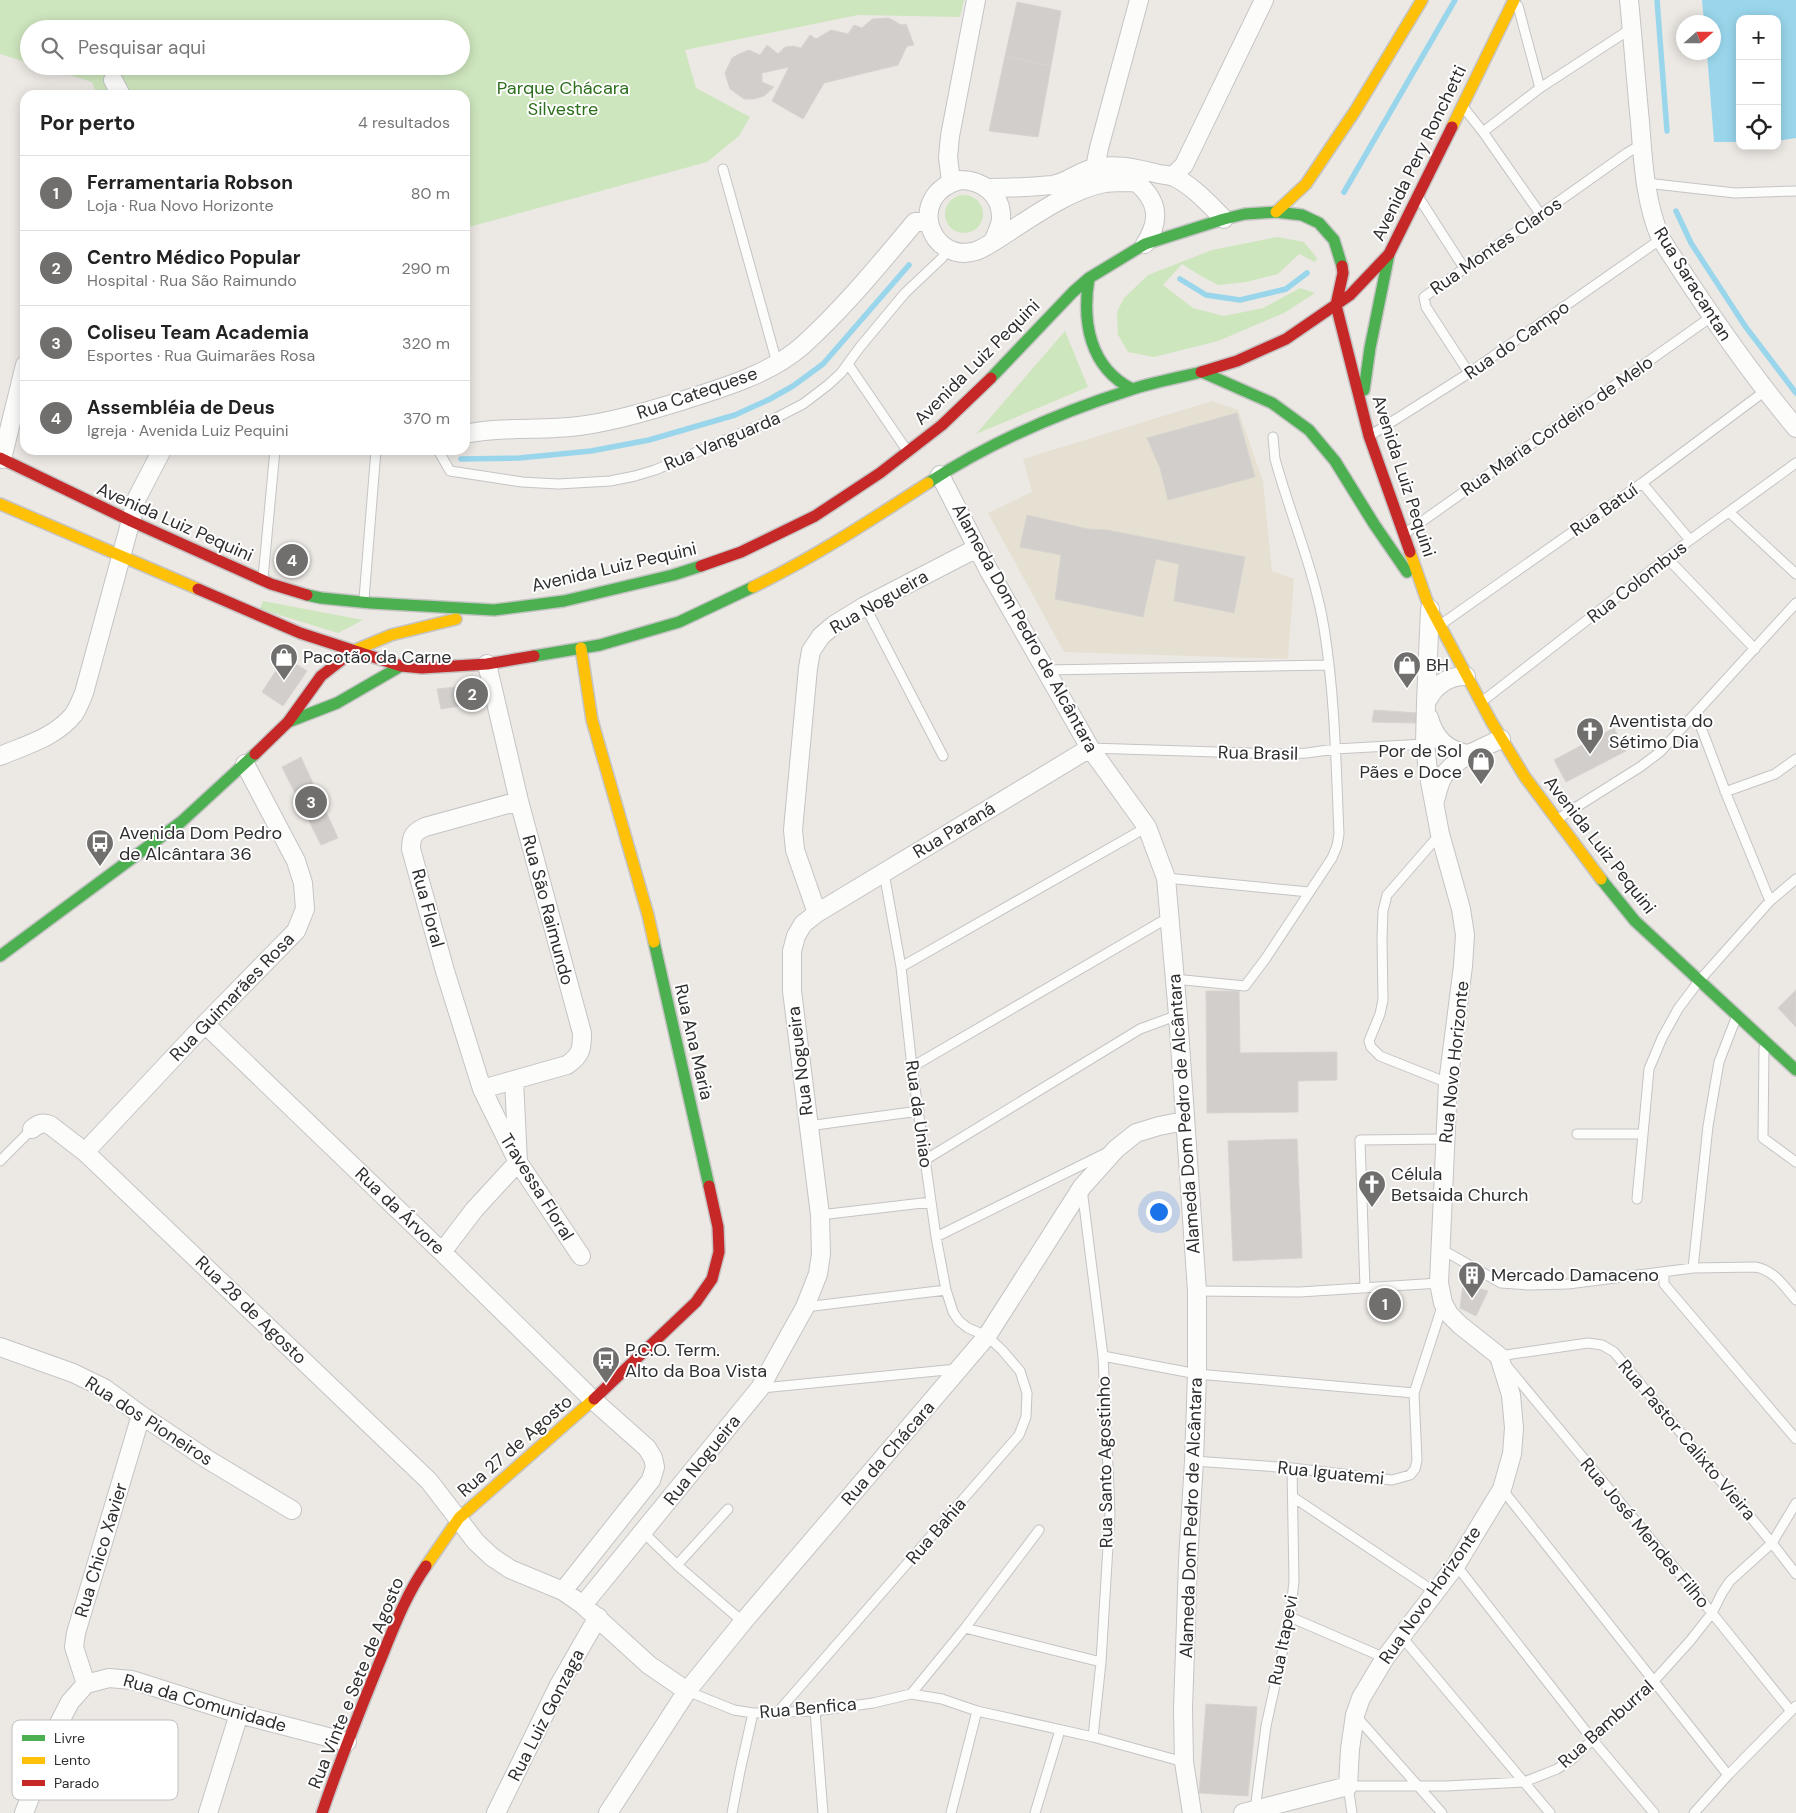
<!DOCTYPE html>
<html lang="pt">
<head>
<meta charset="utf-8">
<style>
  :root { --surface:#fff; --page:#f6f6f6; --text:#222; --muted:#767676; --line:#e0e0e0; --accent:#706f6e }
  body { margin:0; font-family:"DM Sans",sans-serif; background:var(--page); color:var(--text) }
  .controls { position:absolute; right:15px; top:15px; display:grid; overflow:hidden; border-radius:10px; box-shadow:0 2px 12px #0003 }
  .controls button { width:45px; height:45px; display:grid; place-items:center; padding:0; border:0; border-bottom:1px solid var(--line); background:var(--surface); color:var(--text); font:25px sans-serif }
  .compass { position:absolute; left:1676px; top:15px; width:45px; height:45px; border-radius:50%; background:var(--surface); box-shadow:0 2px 12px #0003; rotate:69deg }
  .you { position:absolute; left:1158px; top:1211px; width:18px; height:18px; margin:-12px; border:4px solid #fff; border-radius:50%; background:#1a73e8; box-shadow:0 0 0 8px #1a73e833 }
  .badge { display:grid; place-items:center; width:32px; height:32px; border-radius:50%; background:var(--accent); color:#fff; font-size:16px; font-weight:700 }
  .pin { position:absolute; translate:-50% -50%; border:2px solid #fff; box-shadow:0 1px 5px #0006 }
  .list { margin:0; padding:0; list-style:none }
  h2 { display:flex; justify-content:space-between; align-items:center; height:65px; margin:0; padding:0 20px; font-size:21px }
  h2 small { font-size:16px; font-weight:400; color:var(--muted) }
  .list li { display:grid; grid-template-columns:32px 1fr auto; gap:15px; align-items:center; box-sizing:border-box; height:75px; padding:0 20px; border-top:1px solid var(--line) }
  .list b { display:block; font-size:19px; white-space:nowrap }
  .list p { margin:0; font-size:16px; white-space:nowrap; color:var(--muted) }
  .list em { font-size:16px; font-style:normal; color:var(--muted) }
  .icon { flex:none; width:28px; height:28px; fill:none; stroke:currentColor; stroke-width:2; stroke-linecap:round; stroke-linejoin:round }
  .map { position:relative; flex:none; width:1796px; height:1813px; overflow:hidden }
  .search { position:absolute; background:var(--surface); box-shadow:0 2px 12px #0003; left:20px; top:20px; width:450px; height:55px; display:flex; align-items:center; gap:12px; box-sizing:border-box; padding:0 18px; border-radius:28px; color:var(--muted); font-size:19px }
  .panel { position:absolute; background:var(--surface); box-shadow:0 2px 12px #0003; left:20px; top:90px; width:450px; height:365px; border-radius:15px }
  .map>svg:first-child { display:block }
  .education { fill:#e6e0d3 }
  .green { fill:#cee6be }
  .water { fill:#99d6ec }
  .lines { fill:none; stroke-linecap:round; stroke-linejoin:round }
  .stream { stroke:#99d6ec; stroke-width:5.5 }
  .building { fill:#d1cecb; stroke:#d7d4d0 }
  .lane-casing { stroke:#c5c4c5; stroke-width:11 }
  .street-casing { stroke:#c5c4c5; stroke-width:20 }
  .fast-casing { stroke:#c5c4c5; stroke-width:14 }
  .slow-casing { stroke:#c5c4c5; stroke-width:14 }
  .jam-casing { stroke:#c5c4c5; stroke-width:14 }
  .lane { stroke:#fcfcfb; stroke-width:9 }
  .street { stroke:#fcfcfb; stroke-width:18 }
  .fast { stroke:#4caf50; stroke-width:11 }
  .slow { stroke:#ffc107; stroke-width:11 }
  .jam { stroke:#c62828; stroke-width:11 }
  .labels { text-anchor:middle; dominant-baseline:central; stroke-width:4; stroke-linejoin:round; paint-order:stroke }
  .park-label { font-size:18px; fill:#2c6e1b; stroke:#fff }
  .street-label { font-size:18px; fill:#2e2e2e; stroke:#fff }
  .poi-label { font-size:18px; fill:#2e2e2e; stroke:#fff; text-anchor:start }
  .key { fill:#fff; stroke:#c0c0c0; stroke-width:1 }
  .key-label { font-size:14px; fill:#2e2e2e }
</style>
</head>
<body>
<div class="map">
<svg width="1796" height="1813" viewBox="0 0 1796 1813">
  <rect width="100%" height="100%" fill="#ece8e4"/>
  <path class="education" d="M1212 401 1238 410 1263 481 1272 571 1294 579 1288 659 1064 652 988 513 1032 492 1023 459Z"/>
  <path class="green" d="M0 0H964L960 17 858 15 685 50 696 88 750 117 739 136 707 162 465 228V95H97L92 82 40 66H461V29H29V63L0 54Z
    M945 214a19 19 0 1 1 38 0a19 19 0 1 1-38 0Z
    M1277 237 1304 242 1317 258 1315 262 1299 254 1278 274 1246 282 1218 285 1201 276 1182 264 1163 285 1193 308 1224 316 1263 308 1300 288 1315 293 1284 313 1218 341 1154 357 1128 352 1118 335 1117 312 1124 298 1148 275 1212 250Z
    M1065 331 1088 387 976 434Z
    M263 601 363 620 338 633 260 609Z"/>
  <path class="water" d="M1702 0H1796V138L1777 141V19H1740V142H1714L1707 53 1714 52V22H1704Z"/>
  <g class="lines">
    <path class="stream" d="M1657 0 1667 131
      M1344 192 1455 0
      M1676 211 1691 243 1745 326 1796 393
      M1180 279 1206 295 1240 300 1286 289 1307 273
      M461 459 519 458 591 451 649 440 735 415 770 399 793 386 823 364 909 265"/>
  </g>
  <path class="building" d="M1017 2 1061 11 1051 66 1005 56Z
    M889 18 901 25 906 24 914 45 907 46 898 65 824 83 803 119 772 101 789 67 762 73V82L774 87 764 96 754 99H744L730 89 725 73 732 58 739 54 749 50 760 55 767 45 778 54 785 47 793 46 801 48 810 35 816 39 831 30 848 34 854 25 862 28 872 19Z
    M1005 56 1051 66 1038 137 989 131Z
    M1237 413 1255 477 1168 500 1160 468 1147 438Z
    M1027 515 1088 529 1107 530 1245 557 1234 613 1174 601 1179 564 1156 559 1143 617 1055 599 1061 555 1020 547Z
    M285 549 301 553 299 571 283 567Z
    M285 657 307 671 283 706 262 692Z
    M465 686 482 689 486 702 441 709 437 689Z
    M1374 710 1417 713V723L1372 722Z
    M1614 728 1626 751 1566 782 1554 760Z
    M301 757 338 838 321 845 282 767Z
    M1796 990V1027L1778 1008Z
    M1206 991H1239L1240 1053 1337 1052V1080L1298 1081V1112L1207 1113Z
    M1297 1139 1302 1258 1233 1261 1228 1141Z
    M1463 1284 1488 1291 1476 1316 1460 1308Z
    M1206 1704 1257 1707 1248 1796 1199 1793Z"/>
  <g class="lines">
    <g class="lane-casing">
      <path id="lane" d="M1518 6 1540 88
        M1464 108 1483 132 1541 215
        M1483 132 1540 88 1632 28
        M723 169 777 363
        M1646 183 1735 193 1796 191
        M1421 201 1464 268
        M848 364 906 449
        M1469 373 1426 307 1424 297 1627 153 1642 144
        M1371 435 1469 373 1661 239
        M438 450 450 471 522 482 558 484 610 481 635 476 655 470 774 419 803 404 828 385 841 373 860 347 905 293 942 258 946 251 949 249
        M1642 483 1690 540
        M1729 512 1796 574
        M1407 532 1711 317
        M1668 559 1755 649
        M263 578 275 450
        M364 599 376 450
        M865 606 943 756
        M1443 623 1642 483 1765 391
        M1045 670 1329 665
        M1484 700 1690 540 1796 463
        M1696 714 1727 796 1770 901
        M1090 748 1281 754 1307 753 1335 749 1425 744
        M1725 792 1775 774 1796 759
        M1559 818 1640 767 1660 752 1796 603
        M1440 834 1387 895 1383 911 1382 938 1383 1000 1380 1014 1369 1041 1371 1047 1380 1056 1448 1083
        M1166 878 1309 892
        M901 967 1147 827
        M1174 979 1245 986 1266 958 1332 858 1337 846 1339 834C1336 765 1335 696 1324 628 1315 572 1290 514 1275 459L1273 437
        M1764 1048 1763 1138 1796 1162
        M912 1067 1171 916
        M808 1126 919 1111
        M1577 1134H1643
        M925 1160 1140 1029 1178 1015
        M0 1161 32 1129
        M1082 1189 1103 1356 1110 1513 1101 1662 1093 1737
        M1637 1199 1649 1069 1662 1038 1678 1009 1699 981 1770 901 1796 879
        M820 1215 931 1202
        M936 1237 1106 1153
        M1441 1249 1501 1283 1528 1285 1568 1284 1693 1268 1755 1267C1774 1270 1784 1286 1796 1300
        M1693 1268 1708 1126 1719 1062 1736 1018
        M1664 1273V1284L1796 1439
        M1365 1288 1360 1140 1446 1139
        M1197 1291 1300 1292 1439 1283
        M805 1307 946 1290
        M1103 1356 1197 1374 1414 1393
        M1499 1356 1588 1343 1602 1345 1614 1352 1772 1543 1796 1574
        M1506 1365 1712 1613 1790 1710
        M761 1388 957 1369
        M1194 1461 1292 1468 1392 1480 1410 1475 1415 1469 1417 1460 1414 1393 1443 1304
        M1502 1489 1728 1775
        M1293 1497 1435 1592
        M643 1532 677 1565 743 1622
        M677 1565 728 1509
        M1456 1565 1592 1739 1654 1813
        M1290 1617 1385 1658
        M965 1628 1101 1662
        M1401 1636 1550 1813
        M687 1691 734 1710 753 1713 815 1711 873 1703 911 1694 942 1699 977 1711 1093 1737 1184 1762
        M911 1694 965 1628 1039 1530
        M815 1711 823 1813
        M777 1713 1019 1435 1026 1417 1027 1393 1020 1371 1002 1350 987 1336 968 1328 959 1321 953 1312 946 1290 936 1237 912 1067 901 967 884 873
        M1355 1715 1442 1813
        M1253 1811 1255 1810 1266 1726 1290 1617 1294 1581 1292 1468
        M732 1813 740 1771 753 1713
        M951 1813 977 1711
        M1035 1813 1060 1730
        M1352 1813 1348 1786H1446L1524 1782 1557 1769 1571 1760 1653 1682 1690 1641 1712 1613 1722 1593 1730 1581 1772 1543 1796 1503
        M1694 1813 1728 1775 1796 1706"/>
    </g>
    <g class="street-casing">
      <path id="street" d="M1629 0C1633 41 1636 82 1640 122 1643 161 1645 203 1661 239 1703 305 1746 368 1796 428
        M113 80 120 93
        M1095 167 1099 148 1139 0
        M1173 176 1184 165 1264 0
        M960 180C982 180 1002 194 1001 219 1000 227 996 234 993 242 988 245 982 249 976 251 930 265 905 195 960 180Z
        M951 182 948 157 950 136 976 0
        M987 188C1008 188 1030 187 1052 185 1067 183 1079 171 1094 168 1117 163 1137 169 1159 174 1164 175 1169 175 1174 177 1193 186 1209 204 1224 219
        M993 242C1025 222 1069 189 1105 183 1115 182 1126 182 1136 182 1158 200 1161 220 1145 244
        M465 434C502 426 541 431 579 426 612 422 646 412 678 402 719 389 769 375 802 346 843 309 879 265 915 222L929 221
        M2 459 25 365
        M940 475 988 569 1090 748 1147 827 1166 878 1178 1015 1197 1291V1374L1194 1461 1188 1561 1183 1709 1184 1762 1192 1813
        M1426 703C1434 686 1447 676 1466 676
        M1429 718C1435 740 1449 753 1472 754
        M0 756C26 745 56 737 74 714 78 708 81 700 84 693L137 498 162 450
        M519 801 425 827C414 832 411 836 411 849L445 971 482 1089 518 1162 581 1256
        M1435 801C1437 793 1439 783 1444 775 1456 758 1482 748 1501 739
        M817 913 795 850 793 830 808 668 811 651 821 636 834 625 865 606 977 548
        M205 1024 442 1252 593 1400 647 1448 653 1458 655 1467 651 1480 563 1591
        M482 1089 567 1065C581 1055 582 1050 582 1033L519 801 487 664
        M32 1129C38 1124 42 1122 50 1125L85 1152 429 1481 476 1542 492 1557 510 1569 563 1591 583 1605 649 1665 687 1691
        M85 1152 205 1024 296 931 305 909 303 883 296 861 245 764
        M442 1252 474 1210 518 1162 514 1080
        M0 1347 73 1373 104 1388 141 1415 207 1459 292 1510
        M583 1605 760 1388 805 1307 818 1274 821 1254 820 1215 792 991V951L796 936 803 924 817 913 1090 748
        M86 1684 74 1647 76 1633 141 1415
        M24 1813 58 1725 70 1702 86 1684 109 1678 132 1680 239 1714 347 1742
        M208 1813 239 1714
        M496 1813 559 1685 598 1617
        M608 1813 687 1691 743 1622 987 1336 1082 1187 1116 1149 1136 1133 1159 1126 1184 1121
        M1243 1813 1348 1786 1350 1749 1355 1715 1361 1698 1385 1658 1456 1565 1502 1489 1512 1454 1514 1428 1511 1395 1499 1356 1460 1325 1449 1314 1443 1303 1439 1283 1448 1083 1463 966 1465 935 1461 909 1440 834 1428 771 1425 744 1426 703 1430 609"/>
    </g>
    <g class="fast-casing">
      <path id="fast" d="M1089 278C1082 321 1089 367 1132 389
        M1202 372 1272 403 1309 430 1335 461 1374 524 1407 572
        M991 378 1073 292 1089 278 1145 244 1224 219 1245 214 1276 212 1302 215 1319 223 1334 240 1342 266
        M1364 390 1370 348 1389 254
        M928 483C989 443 1061 412 1130 390 1153 382 1178 378 1201 372
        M307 595 321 598 371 603 494 610 564 601 673 575 701 566
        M534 656 600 645 679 622 753 587
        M288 722 337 703 401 666
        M1601 879 1635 921 1796 1070
        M654 942 709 1186
        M0 956 181 822 255 754"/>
    </g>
    <g class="slow-casing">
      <path id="slow" d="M1452 127 1514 0
        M1276 212 1306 184 1355 111 1422 0
        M0 504 198 589
        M1410 552 1427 601 1491 721 1525 777 1601 879
        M753 587C815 557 871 520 928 483
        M581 648 592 720 648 915 654 942
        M353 651 391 635 456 619
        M426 1566 459 1518 594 1399"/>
    </g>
    <g class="jam-casing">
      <path id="jam" d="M1342 266 1343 273 1336 305 1369 436 1410 552
        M1201 372 1237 361 1286 339 1350 295 1389 254 1452 127
        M0 458 131 521 271 584 307 595
        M701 566 741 552 815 516 880 473 942 425 991 378
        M198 589 300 633 401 666 422 668 487 664 534 656
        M255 754 288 722 321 676 353 651
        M594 1399 696 1302 712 1279 719 1252 718 1227 709 1186
        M322 1813C339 1763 358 1715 378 1666 392 1632 405 1596 426 1566"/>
    </g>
    <use href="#lane" class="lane"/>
    <use href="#street" class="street"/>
    <use href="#fast" class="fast"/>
    <use href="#slow" class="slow"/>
    <use href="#jam" class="jam"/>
  </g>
  <defs>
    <g id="shop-pin" transform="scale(1.4375)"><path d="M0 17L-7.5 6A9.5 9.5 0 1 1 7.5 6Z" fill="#706f6e" stroke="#fff"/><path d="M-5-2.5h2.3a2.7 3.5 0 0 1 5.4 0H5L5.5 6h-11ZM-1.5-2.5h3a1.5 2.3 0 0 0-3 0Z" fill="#fff"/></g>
    <g id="church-pin" transform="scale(1.4375)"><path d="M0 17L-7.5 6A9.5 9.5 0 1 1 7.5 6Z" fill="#706f6e" stroke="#fff"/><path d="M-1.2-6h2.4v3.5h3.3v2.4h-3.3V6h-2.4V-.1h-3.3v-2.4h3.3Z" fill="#fff"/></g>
    <g id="bus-pin" transform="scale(1.4375)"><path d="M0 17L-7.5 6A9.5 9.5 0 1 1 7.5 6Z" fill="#706f6e" stroke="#fff"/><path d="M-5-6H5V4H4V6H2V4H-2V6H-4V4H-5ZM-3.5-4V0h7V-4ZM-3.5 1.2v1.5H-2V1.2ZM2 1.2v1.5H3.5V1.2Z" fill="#fff"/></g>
    <g id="building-pin" transform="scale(1.4375)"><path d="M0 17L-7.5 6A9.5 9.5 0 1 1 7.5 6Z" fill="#706f6e" stroke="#fff"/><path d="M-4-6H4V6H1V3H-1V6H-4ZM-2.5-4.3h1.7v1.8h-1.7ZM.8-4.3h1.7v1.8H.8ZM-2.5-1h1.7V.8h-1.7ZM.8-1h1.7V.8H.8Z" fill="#fff"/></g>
  </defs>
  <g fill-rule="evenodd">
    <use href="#shop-pin" x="284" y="657"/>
    <use href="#shop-pin" x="1407" y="665"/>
    <use href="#church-pin" x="1590" y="731"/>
    <use href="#shop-pin" x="1481" y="761"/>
    <use href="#bus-pin" x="100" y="843"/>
    <use href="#church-pin" x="1372" y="1184"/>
    <use href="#building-pin" x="1472" y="1275"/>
    <use href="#bus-pin" x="606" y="1360"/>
  </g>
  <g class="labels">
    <g class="park-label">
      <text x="563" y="88">Parque Chácara<tspan x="563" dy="21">Silvestre</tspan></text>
    </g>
    <g class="street-label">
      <text transform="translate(1419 153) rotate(-64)">Avenida Pery Ronchetti</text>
      <text transform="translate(1496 246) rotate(-35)">Rua Montes Claros</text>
      <text transform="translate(1693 284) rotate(58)">Rua Saracantan</text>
      <text transform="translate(1517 340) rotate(-35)">Rua do Campo</text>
      <text transform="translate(977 362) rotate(-45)">Avenida Luiz Pequini</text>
      <text transform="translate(697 393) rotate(-19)">Rua Catequese</text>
      <text transform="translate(1557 426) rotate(-35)">Rua Maria Cordeiro de Melo</text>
      <text transform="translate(722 441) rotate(-23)">Rua Vanguarda</text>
      <text transform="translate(1404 476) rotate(72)">Avenida Luiz Pequini</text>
      <text transform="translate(1604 510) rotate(-35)">Rua Batuí</text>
      <text transform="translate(175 522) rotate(24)">Avenida Luiz Pequini</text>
      <text transform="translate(614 567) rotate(-13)">Avenida Luiz Pequini</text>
      <text transform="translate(1637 582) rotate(-38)">Rua Colombus</text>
      <text transform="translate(879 602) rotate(-30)">Rua Nogueira</text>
      <text transform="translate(1025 628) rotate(61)">Alameda Dom Pedro de Alcântara</text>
      <text transform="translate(1258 753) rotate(1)">Rua Brasil</text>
      <text transform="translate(954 830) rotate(-31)">Rua Paraná</text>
      <text transform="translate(1600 845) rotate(52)">Avenida Luiz Pequini</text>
      <text transform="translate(428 908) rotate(75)">Rua Floral</text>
      <text transform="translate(548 910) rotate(75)">Rua São Raimundo</text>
      <text transform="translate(232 997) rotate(-46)">Rua Guimarães Rosa</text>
      <text transform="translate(694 1042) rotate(77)">Rua Ana Maria</text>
      <text transform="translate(800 1061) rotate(-97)">Rua Nogueira</text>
      <text transform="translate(1454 1062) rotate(-84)">Rua Novo Horizonte</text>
      <text transform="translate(919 1114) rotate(82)">Rua da Uniao</text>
      <text transform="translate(1184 1114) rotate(-94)">Alameda Dom Pedro de Alcântara</text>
      <text transform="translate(537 1187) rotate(58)">Travessa Floral</text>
      <text transform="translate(400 1211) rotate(44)">Rua da Árvore</text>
      <text transform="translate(251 1310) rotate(44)">Rua 28 de Agosto</text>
      <text transform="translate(149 1421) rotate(33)">Rua dos Pioneiros</text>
      <text transform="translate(1687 1440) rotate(50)">Rua Pastor Calixto Vieira</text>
      <text transform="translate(515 1446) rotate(-41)">Rua 27 de Agosto</text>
      <text transform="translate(888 1453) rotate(-49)">Rua da Chácara</text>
      <text transform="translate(702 1460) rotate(-51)">Rua Nogueira</text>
      <text transform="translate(1105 1462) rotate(-91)">Rua Santo Agostinho</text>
      <text transform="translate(1331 1473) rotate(6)">Rua Iguatemi</text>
      <text transform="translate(1191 1518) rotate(-88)">Alameda Dom Pedro de Alcântara</text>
      <text transform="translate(936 1531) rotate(-49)">Rua Bahia</text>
      <text transform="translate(1645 1533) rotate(50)">Rua José Mendes Filho</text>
      <text transform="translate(101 1550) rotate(-73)">Rua Chico Xavier</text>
      <text transform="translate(1430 1595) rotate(-55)">Rua Novo Horizonte</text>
      <text transform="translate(1283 1640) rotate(-79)">Rua Itapevi</text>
      <text transform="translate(356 1683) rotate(-68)">Rua Vinte e Sete de Agosto</text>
      <text transform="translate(205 1703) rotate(16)">Rua da Comunidade</text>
      <text transform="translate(808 1708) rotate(-5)">Rua Benfica</text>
      <text transform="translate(546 1715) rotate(-63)">Rua Luiz Gonzaga</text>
      <text transform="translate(1606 1724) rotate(-42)">Rua Bamburral</text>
    </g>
    <g class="poi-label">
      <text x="303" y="657">Pacotão da Carne</text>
      <text x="1426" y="665">BH</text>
      <text x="1609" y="721">Aventista do<tspan x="1609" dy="21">Sétimo Dia</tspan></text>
      <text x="1462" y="751" text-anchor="end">Por de Sol<tspan x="1462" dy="21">Pães e Doce</tspan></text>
      <text x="119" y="833">Avenida Dom Pedro<tspan x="119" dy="21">de Alcântara 36</tspan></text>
      <text x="1391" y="1174">Célula<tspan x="1391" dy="21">Betsaida Church</tspan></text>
      <text x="1491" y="1275">Mercado Damaceno</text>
      <text x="625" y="1350">P.C.O. Term.<tspan x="625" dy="21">Alto da Boa Vista</tspan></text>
    </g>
  </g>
  <rect x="12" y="1720" width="166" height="80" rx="8" class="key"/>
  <rect x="22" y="1735" width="23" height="6" fill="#4caf50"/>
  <rect x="22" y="1757" width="23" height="7" fill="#ffc107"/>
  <rect x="22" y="1780" width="23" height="6" fill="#c62828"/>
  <g class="key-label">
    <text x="54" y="1743">Livre</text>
    <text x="54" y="1765">Lento</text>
    <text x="54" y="1788">Parado</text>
  </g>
</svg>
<div class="controls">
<button>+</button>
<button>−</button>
<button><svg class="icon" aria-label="locate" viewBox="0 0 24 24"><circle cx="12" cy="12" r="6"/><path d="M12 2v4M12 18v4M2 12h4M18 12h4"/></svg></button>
</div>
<svg class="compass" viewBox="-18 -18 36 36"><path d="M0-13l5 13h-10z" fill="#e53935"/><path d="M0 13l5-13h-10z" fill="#767676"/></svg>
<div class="you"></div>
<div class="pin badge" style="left:1385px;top:1304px">1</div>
<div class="pin badge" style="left:472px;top:694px">2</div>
<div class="pin badge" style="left:311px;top:802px">3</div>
<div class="pin badge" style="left:292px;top:560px">4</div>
<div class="search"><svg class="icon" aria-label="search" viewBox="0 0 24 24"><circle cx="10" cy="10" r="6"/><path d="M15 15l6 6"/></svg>Pesquisar aqui</div>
<section class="panel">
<h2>Por perto<small>4 resultados</small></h2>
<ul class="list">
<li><span class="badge">1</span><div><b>Ferramentaria Robson</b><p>Loja · Rua Novo Horizonte</p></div><em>80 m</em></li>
<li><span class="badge">2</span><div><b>Centro Médico Popular</b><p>Hospital · Rua São Raimundo</p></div><em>290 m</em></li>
<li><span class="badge">3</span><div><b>Coliseu Team Academia</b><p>Esportes · Rua Guimarães Rosa</p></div><em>320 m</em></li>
<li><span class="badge">4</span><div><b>Assembléia de Deus</b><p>Igreja · Avenida Luiz Pequini</p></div><em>370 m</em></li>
</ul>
</section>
</div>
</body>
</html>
